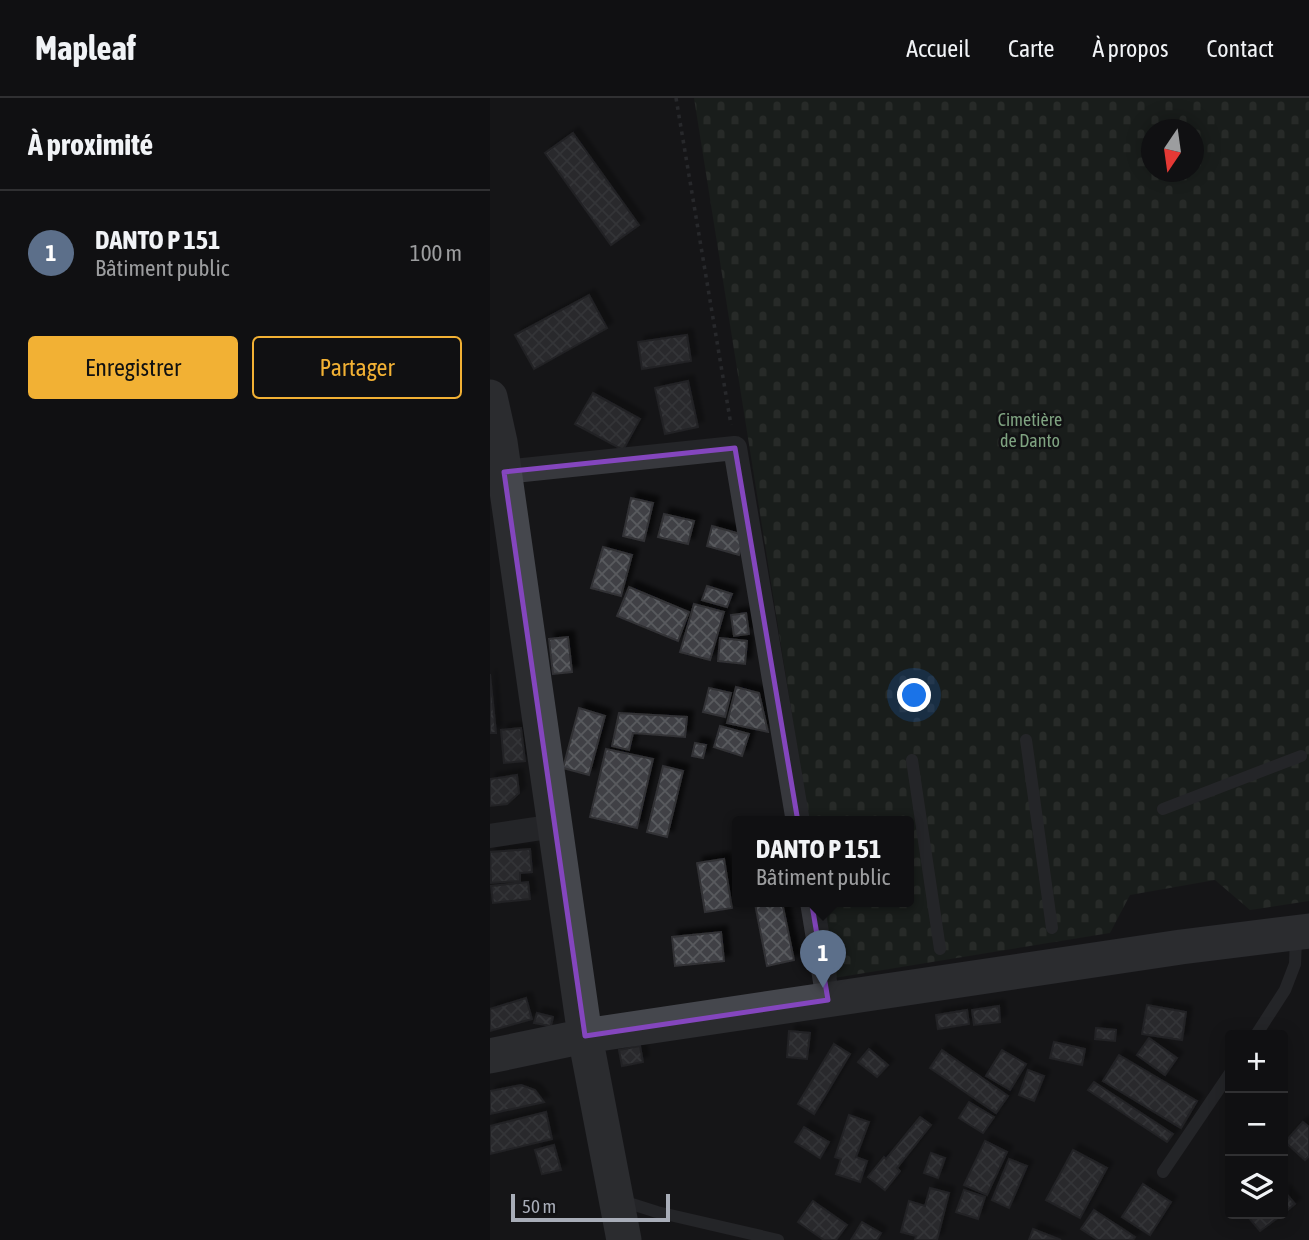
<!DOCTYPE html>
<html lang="fr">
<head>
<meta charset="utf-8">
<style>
  :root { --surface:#101012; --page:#1e1e20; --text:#f1f3f6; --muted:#9c9d9f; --line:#303032; --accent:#f2b134 }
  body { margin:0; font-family:"Asap Condensed",sans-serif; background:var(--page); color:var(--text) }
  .controls { position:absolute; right:21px; bottom:21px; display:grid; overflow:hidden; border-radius:7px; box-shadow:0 4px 18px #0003 }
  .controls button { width:63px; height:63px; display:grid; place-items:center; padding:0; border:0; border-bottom:2px solid var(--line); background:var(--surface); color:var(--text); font:35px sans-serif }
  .compass { position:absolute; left:651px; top:21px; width:63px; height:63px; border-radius:50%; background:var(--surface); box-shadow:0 4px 18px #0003; rotate:193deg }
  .scale { position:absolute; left:21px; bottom:18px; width:159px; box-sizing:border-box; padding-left:7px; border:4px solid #a8adb8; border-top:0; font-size:19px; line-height:24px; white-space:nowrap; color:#a8adb8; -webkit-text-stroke:5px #111113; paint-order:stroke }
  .you { position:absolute; left:425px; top:598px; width:24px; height:24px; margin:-18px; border:5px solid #fff; border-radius:50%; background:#1a73e8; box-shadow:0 0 0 10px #1a73e833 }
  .badge { display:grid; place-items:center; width:46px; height:46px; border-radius:50%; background:var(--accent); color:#fff; font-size:23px; font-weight:700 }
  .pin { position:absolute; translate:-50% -58px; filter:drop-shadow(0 2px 4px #0008) }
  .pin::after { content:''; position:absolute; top:37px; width:24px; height:21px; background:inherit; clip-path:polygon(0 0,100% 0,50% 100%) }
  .popup { position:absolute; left:242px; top:718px; width:182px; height:91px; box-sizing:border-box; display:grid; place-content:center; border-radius:7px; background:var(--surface); filter:drop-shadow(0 2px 5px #0005); font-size:23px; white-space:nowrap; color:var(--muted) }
  .popup b { font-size:26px; color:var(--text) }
  .popup::after { content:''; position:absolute; left:50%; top:100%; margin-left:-14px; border:14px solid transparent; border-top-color:var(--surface) }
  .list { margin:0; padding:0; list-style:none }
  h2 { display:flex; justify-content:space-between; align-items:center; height:91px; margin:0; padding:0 28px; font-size:30px }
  h2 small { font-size:23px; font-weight:400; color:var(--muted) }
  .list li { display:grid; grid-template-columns:46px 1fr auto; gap:21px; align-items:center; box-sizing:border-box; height:126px; padding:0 28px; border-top:2px solid var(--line) }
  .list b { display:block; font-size:26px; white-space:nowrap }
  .list p { margin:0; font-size:23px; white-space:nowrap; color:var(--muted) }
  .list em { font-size:23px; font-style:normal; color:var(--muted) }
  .actions { display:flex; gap:14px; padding:21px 28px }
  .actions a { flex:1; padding:16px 0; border:2px solid var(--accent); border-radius:7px; text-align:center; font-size:24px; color:var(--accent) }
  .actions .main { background:var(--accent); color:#111 }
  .icon { flex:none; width:38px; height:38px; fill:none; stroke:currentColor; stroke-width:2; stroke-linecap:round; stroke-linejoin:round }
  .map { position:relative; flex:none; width:819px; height:1142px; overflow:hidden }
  header { display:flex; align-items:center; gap:42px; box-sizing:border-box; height:98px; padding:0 35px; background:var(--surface); border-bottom:2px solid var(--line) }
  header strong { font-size:33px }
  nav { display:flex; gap:38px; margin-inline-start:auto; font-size:24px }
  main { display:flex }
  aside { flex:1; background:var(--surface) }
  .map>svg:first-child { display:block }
  .cemetery { fill:url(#cemetery-stones); fill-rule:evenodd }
  .building { fill:url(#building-cross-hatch); stroke:#303034; stroke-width:2; filter:url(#shadow) }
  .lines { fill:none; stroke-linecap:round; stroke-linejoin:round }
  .path { stroke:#3d3f44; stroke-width:3.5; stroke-dasharray:3.5 5; stroke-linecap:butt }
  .lane { stroke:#37383d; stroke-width:12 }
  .street { stroke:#37383d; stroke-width:24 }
  .secondary { stroke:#45474d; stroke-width:35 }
  .marked { fill:none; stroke:#8446be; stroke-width:5; stroke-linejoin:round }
  .labels { text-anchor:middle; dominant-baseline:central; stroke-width:5; stroke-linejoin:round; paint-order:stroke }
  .park-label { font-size:18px; fill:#7fa381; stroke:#111113 }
</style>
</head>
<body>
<header>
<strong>Mapleaf</strong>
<nav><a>Accueil</a><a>Carte</a><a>À propos</a><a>Contact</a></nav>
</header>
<main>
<aside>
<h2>À proximité<small></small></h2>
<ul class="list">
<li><span class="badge" style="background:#5c6f8a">1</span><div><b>DANTO P 151</b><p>Bâtiment public</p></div><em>100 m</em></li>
</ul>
<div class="actions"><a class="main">Enregistrer</a><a>Partager</a></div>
</aside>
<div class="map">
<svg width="819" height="1142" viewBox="0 0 819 1142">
  <defs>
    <pattern id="cemetery-stones" width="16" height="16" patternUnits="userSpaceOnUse" patternTransform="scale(1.75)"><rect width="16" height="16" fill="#1e261f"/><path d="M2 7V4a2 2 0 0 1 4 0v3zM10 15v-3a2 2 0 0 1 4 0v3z" fill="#3c433d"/></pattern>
    <pattern id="building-cross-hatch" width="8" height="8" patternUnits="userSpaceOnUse" patternTransform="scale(1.75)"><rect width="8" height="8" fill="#404145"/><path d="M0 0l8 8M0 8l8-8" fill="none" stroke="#595a5e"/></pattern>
    <filter id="shadow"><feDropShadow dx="6" dy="-6" stdDeviation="2" flood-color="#0009"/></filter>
  </defs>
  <rect width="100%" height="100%" fill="#161618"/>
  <path class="cemetery" d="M204 0H819V803L760 812 725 782 640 797 620 835 344 880 332 804H419V724H319ZM662 32H704V74H662Z"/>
  <path class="building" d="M83 35 149 127 121 147 55 55Z
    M99 197 117 230 44 271 25 237Z
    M197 237 201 263 152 271 148 244Z
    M198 283 208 329 175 336 165 290Z
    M103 295 150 321 133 352 85 326Z
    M141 400 163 405 154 443 133 438Z
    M174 416 204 423 198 446 168 439Z
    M222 428 254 437 249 457 217 448Z
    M113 449 142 457 131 498 101 490Z
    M217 488 242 496 237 509 212 502Z
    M139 489 199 514 188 543 127 518Z
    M204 506 234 514 220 562 190 554Z
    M256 515 259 536 244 538 241 517Z
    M78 539 82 574 63 576 59 541Z
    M230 540 257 543 255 566 228 563Z
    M0 576 6 635H0Z
    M246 589 269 595 278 634 237 625Z
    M219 590 241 595 235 619 213 614Z
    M89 610 115 618 99 677 73 670Z
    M129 615 197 619 195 639 143 635 139 652 122 648Z
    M230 628 259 636 252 658 224 649Z
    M31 630 35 663 14 665 11 632Z
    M205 645 216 647 213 660 202 658Z
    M116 651 163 661 147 730 100 719Z
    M173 668 193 673 177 739 157 734Z
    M27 677 29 695 17 706 0 708V681Z
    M40 751 42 774 30 775V783L1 785 0 754Z
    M234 761 242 810 215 814 207 765Z
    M38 784 40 801 3 805 1 788Z
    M271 804H292L304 862 277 868 265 806Z
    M231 834 234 863 185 868 182 839Z
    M36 900 42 921 0 933V911Z
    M657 907 696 914 692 942 652 936Z
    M509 908 510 924 484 927 482 912Z
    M477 912 479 926 448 931 446 917Z
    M47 915 63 919 61 928 44 925Z
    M606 930 626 932 625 943 605 941Z
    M299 933 320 935 317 961 297 959Z
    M659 940 687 960 675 977 647 957Z
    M564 944 595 951 592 967 560 960Z
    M344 946 360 956 324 1016 308 1006Z
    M150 948 153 964 132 968 129 952Z
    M379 951 398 967 387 979 368 964Z
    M452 952 518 998 506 1015 440 970Z
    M512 952 536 966 520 992 496 978Z
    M629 957 707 1003 691 1030 613 983Z
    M538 972 554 978 544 1003 529 997Z
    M604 984 683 1036 677 1044 598 992Z
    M31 987 45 992 54 1004 0 1016V993Z
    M479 1004 504 1019 493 1035 469 1020Z
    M56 1014 62 1041 0 1056V1028Z
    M359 1017 379 1024 366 1059 377 1063 370 1084 346 1076 351 1061 345 1059Z
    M430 1019 441 1027 407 1070 410 1073 395 1092 378 1079 394 1059 396 1061Z
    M813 1024 819 1029V1058L815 1062 795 1044Z
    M314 1029 339 1044 330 1060 305 1044Z
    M495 1043 517 1054 497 1097 474 1087Z
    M64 1047 71 1072 52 1076 45 1052Z
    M583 1052 617 1070 590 1120 556 1102Z
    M441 1055 455 1060 448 1080 434 1075Z
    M519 1061 537 1068 519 1110 502 1102Z
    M653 1086 681 1104 660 1137 632 1119Z
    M440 1090 459 1095 447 1142H425L426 1138 411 1134 419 1103 435 1108Z
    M474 1092 495 1099 488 1121 466 1114Z
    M793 1092 805 1106 793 1116Z
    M323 1103 357 1127 346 1142H334L308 1124Z
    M604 1112 645 1139 643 1142H608L591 1131Z
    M764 1116H793L770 1133 759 1120Z
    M372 1124 391 1135 387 1142H361Z
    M543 1131 571 1142H539Z"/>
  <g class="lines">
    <path class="path" d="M186 0 241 327"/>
    <path class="lane" d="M536 642 562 830
      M422 662 450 851
      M673 711 811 658
      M766 937 795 892 805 866 806 839
      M673 1074 740 975
      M129 1102 167 1114 288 1142"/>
    <path class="street" d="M14 374 245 350 308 724
      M0 738 65 728
      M322 804 338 902"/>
    <path class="secondary" d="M0 299 10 344 95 938 134 1142
      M0 958 95 938 691 849 819 833"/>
  </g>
  <path d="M0 0H819V1142H0ZM245 350 338 902 95 938 14 374Z" fill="#161618" fill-opacity=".55" fill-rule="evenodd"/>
  <path class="marked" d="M245 350 338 902 95 938 14 374Z"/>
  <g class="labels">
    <g class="park-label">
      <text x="540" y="321">Cimetière<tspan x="540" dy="21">de Danto</tspan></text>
    </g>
  </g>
</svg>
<div class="controls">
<button>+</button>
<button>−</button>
<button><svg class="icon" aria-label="layers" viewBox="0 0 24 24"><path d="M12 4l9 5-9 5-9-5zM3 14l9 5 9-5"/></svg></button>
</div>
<svg class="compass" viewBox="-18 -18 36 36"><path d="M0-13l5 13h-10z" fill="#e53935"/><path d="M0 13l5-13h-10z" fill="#9c9d9f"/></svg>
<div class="scale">50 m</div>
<div class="you"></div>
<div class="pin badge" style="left:333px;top:890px;background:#5c6f8a">1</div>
<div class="popup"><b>DANTO P 151</b>Bâtiment public</div>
</div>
</main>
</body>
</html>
